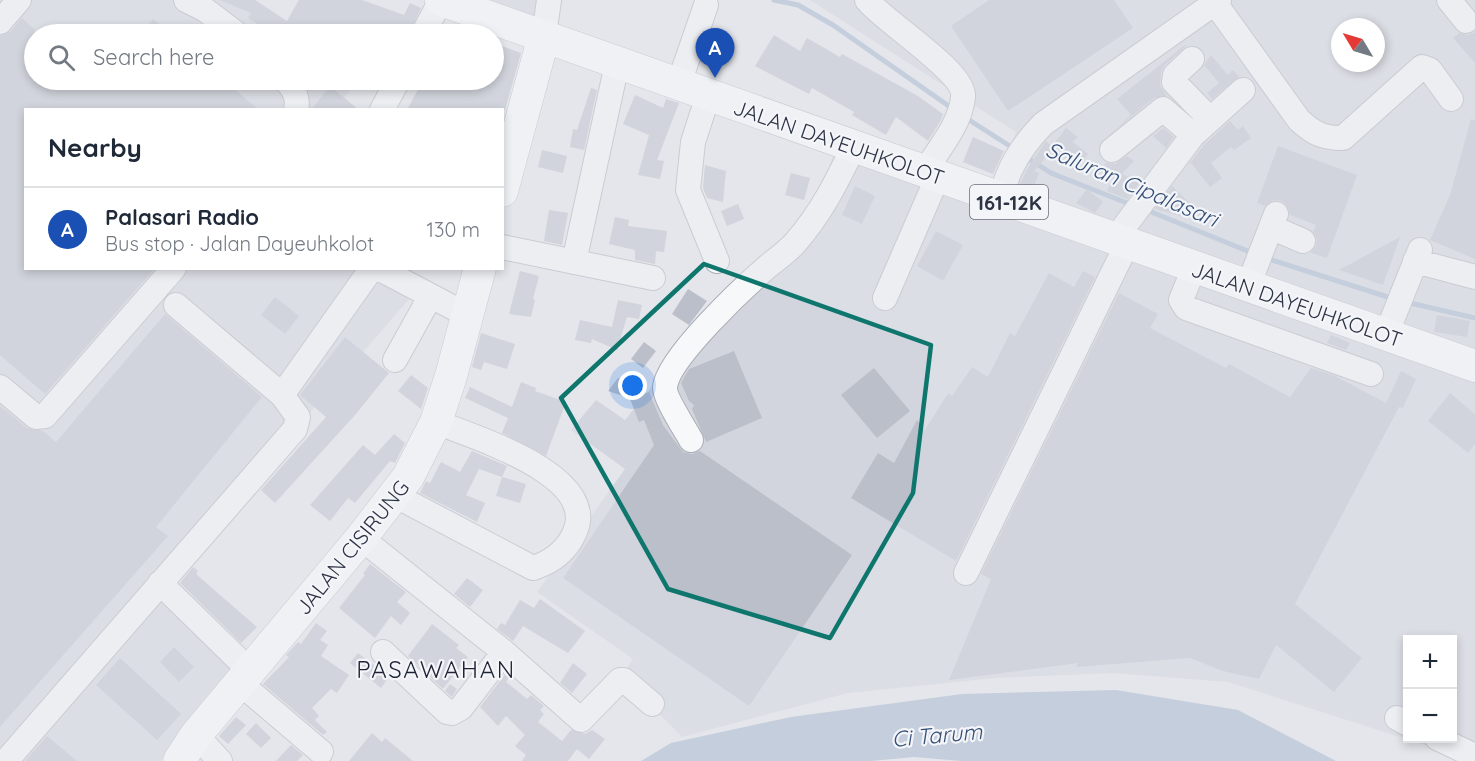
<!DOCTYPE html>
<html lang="en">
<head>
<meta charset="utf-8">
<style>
  :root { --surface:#fff; --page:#f2f2f3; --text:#1f2937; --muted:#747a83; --line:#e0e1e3; --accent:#1a73e8 }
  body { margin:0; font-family:Quicksand,sans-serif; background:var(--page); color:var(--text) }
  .controls { position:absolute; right:18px; bottom:18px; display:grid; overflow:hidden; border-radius:0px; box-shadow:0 3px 9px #0003 }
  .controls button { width:54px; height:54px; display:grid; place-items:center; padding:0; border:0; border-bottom:2px solid var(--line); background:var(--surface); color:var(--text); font:30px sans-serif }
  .compass { position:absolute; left:1331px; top:18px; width:54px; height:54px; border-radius:50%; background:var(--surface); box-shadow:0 3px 9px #0003; rotate:308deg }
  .you { position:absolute; left:633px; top:386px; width:21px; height:21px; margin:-15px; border:4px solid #fff; border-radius:50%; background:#1a73e8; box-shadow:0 0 0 9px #1a73e833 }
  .badge { display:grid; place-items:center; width:39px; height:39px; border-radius:50%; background:var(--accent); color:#fff; font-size:20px; font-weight:700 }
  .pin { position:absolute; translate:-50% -50px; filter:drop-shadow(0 2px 3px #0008) }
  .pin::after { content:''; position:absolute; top:32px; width:21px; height:18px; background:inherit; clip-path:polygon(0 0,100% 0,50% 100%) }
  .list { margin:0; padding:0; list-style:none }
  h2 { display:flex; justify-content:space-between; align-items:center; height:78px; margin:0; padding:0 24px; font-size:26px }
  h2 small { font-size:20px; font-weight:400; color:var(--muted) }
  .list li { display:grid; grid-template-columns:39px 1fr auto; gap:18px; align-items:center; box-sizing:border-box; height:84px; padding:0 24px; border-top:2px solid var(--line) }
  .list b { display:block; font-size:22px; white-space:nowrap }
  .list p { margin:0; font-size:20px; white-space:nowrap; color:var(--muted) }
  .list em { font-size:20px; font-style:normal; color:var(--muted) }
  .icon { flex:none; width:33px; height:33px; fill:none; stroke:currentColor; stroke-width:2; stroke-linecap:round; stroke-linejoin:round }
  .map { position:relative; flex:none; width:1475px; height:761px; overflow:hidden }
  .search { position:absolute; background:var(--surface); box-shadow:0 3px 9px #0003; left:24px; top:24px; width:480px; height:66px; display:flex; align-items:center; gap:15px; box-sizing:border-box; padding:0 21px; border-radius:33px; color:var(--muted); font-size:22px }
  .panel { position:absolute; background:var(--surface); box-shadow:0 3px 9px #0003; left:24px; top:108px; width:480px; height:162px; border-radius:0px }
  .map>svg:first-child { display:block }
  .built { fill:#d2d5dd; fill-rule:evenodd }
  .water { fill:#a0b2ca }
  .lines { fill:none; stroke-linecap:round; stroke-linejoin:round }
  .stream { stroke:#a0b2ca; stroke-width:5 }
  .building { fill:#bbbfc9 }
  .minor-casing { stroke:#a9adb6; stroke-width:26 }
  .major-casing { stroke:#a3aab7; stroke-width:33 }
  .minor { stroke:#f7f8fa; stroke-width:24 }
  .major { stroke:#fff; stroke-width:32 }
  .marked { fill:none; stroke:#0f766e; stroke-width:4.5; stroke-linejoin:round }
  .labels { text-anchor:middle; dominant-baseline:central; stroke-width:4.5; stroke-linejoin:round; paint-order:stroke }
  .shield { fill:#f4f5f9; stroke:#686d7a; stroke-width:1.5 }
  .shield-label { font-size:20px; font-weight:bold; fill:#2c3344 }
  .street-label { font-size:21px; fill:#2c3344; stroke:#f4f5f9 }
  .water-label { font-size:22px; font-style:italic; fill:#365077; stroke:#f4f5f9 }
  .quarter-label { font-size:24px; letter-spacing:1.5px; fill:#1e2435; stroke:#f4f5f9 }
</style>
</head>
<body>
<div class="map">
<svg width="1475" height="761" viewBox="0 0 1475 761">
  <rect width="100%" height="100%" fill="#e4e6eb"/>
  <path class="built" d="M0 0H254L249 17 273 34H34V80H335L350 91 334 109 26 110V268L377 269 412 296 153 592 240 670 160 761H0Z
    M483 0H563L553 25Z
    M810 0H1475V761L1228 682 1114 673 995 678 848 693 682 737 622 676 633 659 537 592 625 469 571 430 596 400 625 420 721 301 810 222 834 153 984 206 1016 132ZM1340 27H1376V63H1340ZM1408 640H1452V738H1408Z"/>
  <path class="water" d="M1116 690 1238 710 1336 761H961L914 757 871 761H641L671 743 791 717 962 694Z"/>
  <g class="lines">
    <path class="stream" d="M774 0 798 5 833 25 953 109
      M966 118 1016 150
      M1026 157 1051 173 1132 205
      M1144 209 1255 254
      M1266 258 1394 299
      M1406 302 1475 318"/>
  </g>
  <path class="building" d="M220 0H255L287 21 299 0H362L404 15 410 3 421 8 409 34H270V32L248 18 251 13Z
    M989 0H1114L1133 28 1008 111 951 26Z
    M22 18 34 29V80H224L259 110H26V268H155L45 394 0 355V36L10 32Z
    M153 19 172 34H140Z
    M1475 32V63L1453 38 1459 33 1468 35Z
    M774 35 800 51 807 38 840 57 842 54 918 96 943 114 941 120 928 141 896 117 886 135 852 115 854 112 812 88 809 94 755 66Z
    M496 44 521 53 505 110H407L423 80H494V51Z
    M1185 45 1186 46 1165 65 1161 72 1160 86 1167 96 1154 98 1116 129 1131 115 1117 99Z
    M1211 55 1228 75 1233 70 1239 77 1212 99 1207 93 1219 83 1204 65Z
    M330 86 359 110H311Z
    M591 88 597 90 584 150 570 147 573 129 577 130Z
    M635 95 663 108 666 99 679 103 657 160 664 161 660 179 638 175 649 135 623 124Z
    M1471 119 1475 120V259L1430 240 1450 195Z
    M1230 121 1238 130 1243 126 1251 138 1234 150 1231 147 1211 163 1222 178 1210 187 1191 163 1189 164 1204 145Z
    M1066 128 1078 137 1073 142 1088 154 1078 166 1053 145Z
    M1163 128 1174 137 1166 148 1153 136Z
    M973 137 1004 151 993 174 963 162Z
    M1046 141 1054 148 1034 171 1039 173 1033 189 1020 184 1029 166Z
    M1278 146 1357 175 1327 258 1311 253 1316 246 1317 239 1313 231 1316 225 1290 215 1287 206 1281 201 1273 200 1265 206 1257 203Z
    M542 150 567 156 563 173 538 167Z
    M1127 156 1134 161 1122 174 1140 182 1127 199 1107 191 1115 175 1104 165 1106 163 1115 164Z
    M705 165 726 171 723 202 707 198 703 188Z
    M791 173 810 178 804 200 785 195Z
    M855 186 875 196 862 224 842 215Z
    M1172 186 1194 207 1188 218 1155 209Z
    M1087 189 1103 202 1095 213 1076 203Z
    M738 204 744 219 727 226 721 211Z
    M549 210 568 213 562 245 544 241Z
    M615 217 629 220 628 226 667 231 664 252 656 251 655 264 635 260V250L609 244Z
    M936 231 963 245 943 281 917 266Z
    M1400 237 1383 285 1339 270Z
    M520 271 539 276 533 299 535 300 531 317 509 314Z
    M1083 271 1095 277 956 561 851 498 878 453 894 463 917 420 925 430 948 393 952 396 972 367 988 377 1010 333 1015 336 1049 273 1074 287Z
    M688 289 707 301 689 325 672 314Z
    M1119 293 1158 314 1150 328 1226 368 1229 364 1290 397 1311 368 1335 376 1386 403 1401 371 1416 379 1403 408 1399 407 1295 604 1362 658 1334 692 1276 645 1259 679 1223 671 1190 658 1076 667 1078 663 949 680 991 579 981 574Z
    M275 297 299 316 285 334 261 315Z
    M618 300 642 305 639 319 627 317 617 350 592 339 591 343 575 340 580 320 612 327Z
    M165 314 262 397 156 527 168 536 0 727V406L27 428 43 431 56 442Z
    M1437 315 1470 321 1467 337 1434 332Z
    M481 333 515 344 507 369 484 362 481 370 472 367Z
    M1331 335 1350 343 1346 350 1327 343Z
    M345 337 389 373 355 415 275 503 261 490 326 417 300 395Z
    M644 342 656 351 643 368 631 359Z
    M734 351 762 418 706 442 692 409 694 405 689 401 681 383 689 369Z
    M874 368 910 411 877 438 841 395Z
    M411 375 428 388 421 409 398 391Z
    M618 378 633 382 623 396 608 391Z
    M521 382 536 388 535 391 566 402 546 456 502 433 508 418 465 398 470 387 512 407Z
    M649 392 663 425 683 452 692 454 700 451 852 555 749 706 563 578 654 445 644 420 639 422 630 399Z
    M1450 393 1475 414V444L1468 453 1428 421Z
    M394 434 405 443 395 463 390 461 355 503 348 498 330 521 310 505 363 445 375 455Z
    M472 451 507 466 502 477 479 469 466 495 485 503 477 522 420 493 426 481 430 483 441 462 460 472Z
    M502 477 526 484 520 503 496 496Z
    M370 564 406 592 397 602 410 613 401 625 391 616 375 638 339 608 365 575 363 574Z
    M193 567 198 571 196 574 257 627 241 643 180 583Z
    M467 578 483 590 470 607 454 594Z
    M540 599 585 631 568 653 523 626 513 641 497 629 501 623 505 625 520 600 534 608Z
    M316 623 327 631 320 640 328 645 321 656 349 675 337 693 331 689 312 708 319 716 315 720 327 732 323 735 263 684 289 657 286 655 298 642 301 644Z
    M432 624 459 645 456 648 468 657 443 689 408 656Z
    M174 647 194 667 179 682 160 662Z
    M358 653 389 677 381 688 350 663Z
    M120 658 181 714 157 740 96 685Z
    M573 663 587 674 572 693 560 683Z
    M506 673 510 676 506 682 527 699 531 695 544 706 540 710 544 714 538 722 562 741 571 730 585 734 592 730 605 739 589 759 577 749 568 761H522L526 755 515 746 525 735 506 716 498 726 480 707Z
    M450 684 457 689 452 697 445 691Z
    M236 717 246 725 228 744 219 736Z
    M256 723 271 738 261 748 246 734Z
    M372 733 382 742 385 738 413 761H349Z
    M47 736 77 761H25Z
    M291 745 303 755 297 761H276Z"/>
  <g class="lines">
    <g class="minor-casing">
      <path id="minor" d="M186 0 204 9 237 34
        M867 0C884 22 966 72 963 97 961 123 938 150 925 171
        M1449 0 1466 21
        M1215 3 1299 120C1314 134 1323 138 1343 138L1422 67 1430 70 1451 99
        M0 22 19 0
        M423 34 441 0
        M544 36 549 0
        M1192 59 1175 75 1174 82 1209 118
        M285 80C293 87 299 98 296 110
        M678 86 706 5
        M708 96 693 142 688 190 717 261
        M382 110 398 80
        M1112 150 1163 109 1193 135
        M1000 199C1008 168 1021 147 1043 124L1219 0
        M1271 227 1303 241
        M1115 239 1193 135 1243 90
        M502 247 653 278
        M1415 261 1475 277
        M574 262 617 64
        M378 268 467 315
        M1194 268 1181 300 1186 308 1371 374
        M1248 286 1276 214
        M885 298 938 176
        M176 305 282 395
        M1386 335 1420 250
        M395 360 430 297
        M0 387 36 417 45 416 174 268
        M691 440C685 429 664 397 665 387 668 358 744 287 767 267 777 259 787 252 795 243 821 214 837 181 854 146
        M396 496 533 568C552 562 566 551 574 534 603 476 473 437 436 422
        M361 538 504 652
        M966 573 1127 244
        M160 583 250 671
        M383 652 447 712 452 713 461 708 504 652 581 720 620 680H624L652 704
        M240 683 321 752
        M1397 718 1408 724
        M196 735 220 761
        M1437 738 1475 756
        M6 761 295 429 298 417 282 395 372 268"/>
    </g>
    <g class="major-casing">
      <path id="major" d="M441 0 1475 366
        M502 191 544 36
        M179 761 196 735 361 538 408 477 436 422 451 376 480 268"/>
    </g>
    <use href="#minor" class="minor"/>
    <use href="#major" class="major"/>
  </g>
  <path d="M0 0H1475V761H0ZM704 264 931 345 913 493 830 638 668 589 561 398Z" fill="#e4e6eb" fill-opacity=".55" fill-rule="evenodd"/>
  <path class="marked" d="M704 264 931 345 913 493 830 638 668 589 561 398Z"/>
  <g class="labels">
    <rect class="shield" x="970" y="185" width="78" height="34" rx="4.5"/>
    <g class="shield-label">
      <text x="1009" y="202">161-12K</text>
    </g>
    <g class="street-label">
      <text transform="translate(839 142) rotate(19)">JALAN DAYEUHKOLOT</text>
      <text transform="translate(1297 304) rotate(19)">JALAN DAYEUHKOLOT</text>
      <text transform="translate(352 547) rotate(-51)">JALAN CISIRUNG</text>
    </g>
    <g class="water-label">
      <text transform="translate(1132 184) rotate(23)">Saluran Cipalasari</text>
      <text transform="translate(937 735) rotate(-5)">Ci Tarum</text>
    </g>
    <g class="quarter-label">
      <text x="436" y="669">PASAWAHAN</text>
    </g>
  </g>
</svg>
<div class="controls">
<button>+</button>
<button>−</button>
</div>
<svg class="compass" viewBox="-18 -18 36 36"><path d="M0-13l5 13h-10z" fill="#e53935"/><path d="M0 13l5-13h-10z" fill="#747a83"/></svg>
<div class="you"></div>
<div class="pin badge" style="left:715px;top:78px;background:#1a4fb4">A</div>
<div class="search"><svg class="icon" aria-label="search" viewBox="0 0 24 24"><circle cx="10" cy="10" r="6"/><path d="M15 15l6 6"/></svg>Search here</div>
<section class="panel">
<h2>Nearby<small></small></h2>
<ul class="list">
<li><span class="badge" style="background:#1a4fb4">A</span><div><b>Palasari Radio</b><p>Bus stop · Jalan Dayeuhkolot</p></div><em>130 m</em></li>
</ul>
</section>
</div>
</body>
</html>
